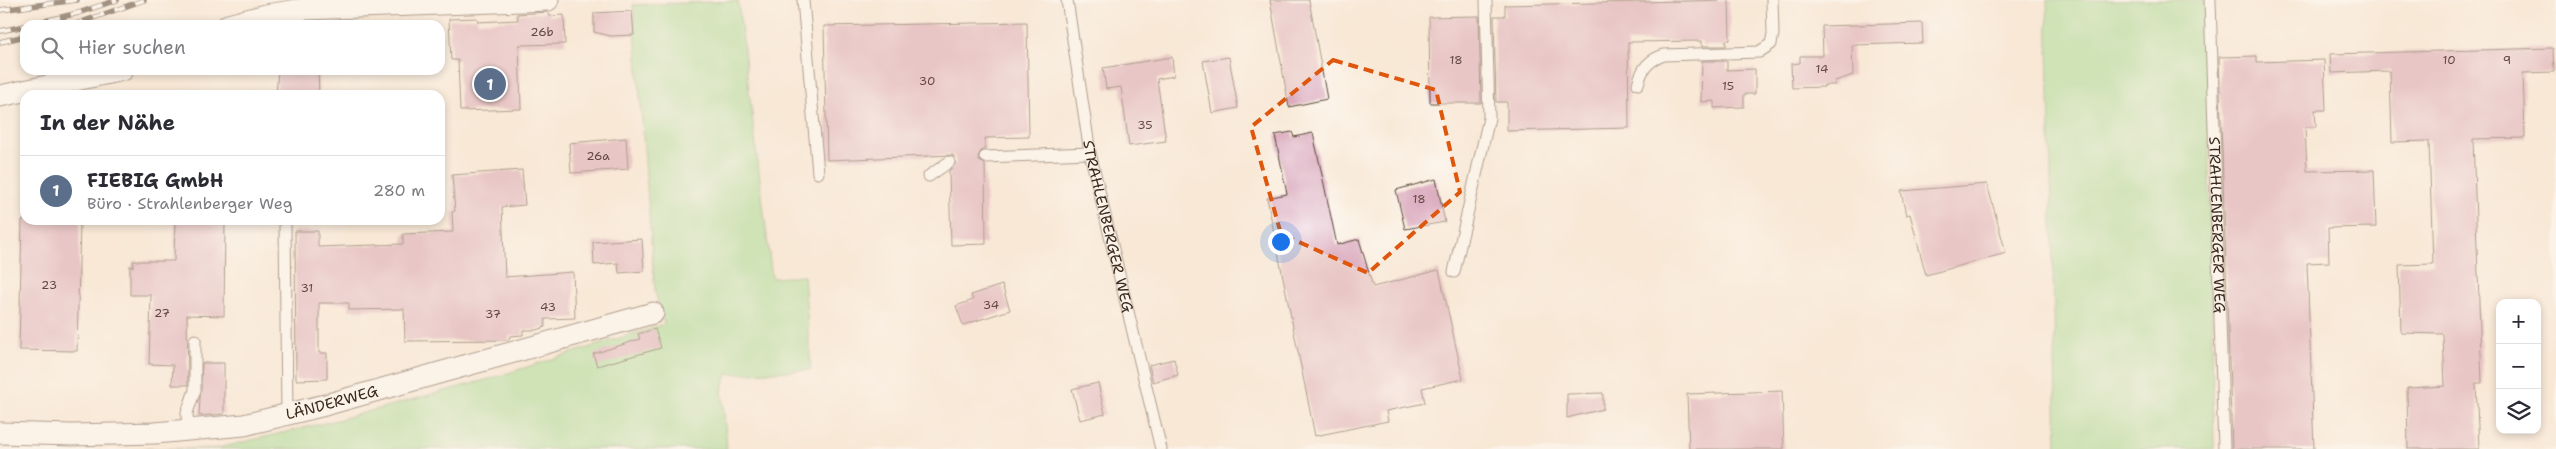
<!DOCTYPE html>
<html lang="de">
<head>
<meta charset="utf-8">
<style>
  :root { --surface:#fff; --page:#f2f2f3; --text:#2b2b33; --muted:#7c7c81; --line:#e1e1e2; --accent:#d1495b }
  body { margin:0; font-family:"Shantell Sans",sans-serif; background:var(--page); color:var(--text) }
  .controls { position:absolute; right:15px; bottom:15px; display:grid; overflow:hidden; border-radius:10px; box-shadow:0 2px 8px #0003 }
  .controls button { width:45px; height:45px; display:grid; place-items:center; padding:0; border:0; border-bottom:1px solid var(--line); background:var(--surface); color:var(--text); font:25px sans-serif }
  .you { position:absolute; left:1280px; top:241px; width:18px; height:18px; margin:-12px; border:4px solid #fff; border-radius:50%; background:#1a73e8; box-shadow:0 0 0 8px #1a73e833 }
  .badge { display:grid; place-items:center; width:32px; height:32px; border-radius:50%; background:var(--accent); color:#fff; font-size:16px; font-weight:700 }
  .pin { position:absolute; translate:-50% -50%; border:2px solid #fff; box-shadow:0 1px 5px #0006 }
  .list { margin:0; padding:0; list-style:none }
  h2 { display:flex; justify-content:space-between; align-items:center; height:65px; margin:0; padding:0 20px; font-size:21px }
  h2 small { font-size:16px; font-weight:400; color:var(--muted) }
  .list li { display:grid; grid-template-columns:32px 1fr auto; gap:15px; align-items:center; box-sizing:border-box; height:70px; padding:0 20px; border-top:1px solid var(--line) }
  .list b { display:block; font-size:19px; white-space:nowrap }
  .list p { margin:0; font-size:16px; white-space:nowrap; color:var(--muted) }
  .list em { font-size:16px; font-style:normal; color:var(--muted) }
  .icon { flex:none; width:28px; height:28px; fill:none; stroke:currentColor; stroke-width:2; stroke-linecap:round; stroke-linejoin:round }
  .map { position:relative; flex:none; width:2556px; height:449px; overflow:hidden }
  .search { position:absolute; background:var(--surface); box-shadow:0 2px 8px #0003; left:20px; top:20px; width:425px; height:55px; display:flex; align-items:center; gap:12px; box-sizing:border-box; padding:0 18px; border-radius:15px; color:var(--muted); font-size:19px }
  .panel { position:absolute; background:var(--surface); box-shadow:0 2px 8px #0003; left:20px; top:90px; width:425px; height:135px; border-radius:15px }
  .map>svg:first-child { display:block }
  .green { fill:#9fdd92; stroke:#6d8458 }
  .building { fill:#d59eb2 }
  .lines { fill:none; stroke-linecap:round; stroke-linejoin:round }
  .lane-casing { stroke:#574639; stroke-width:13 }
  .street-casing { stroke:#574639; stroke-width:23 }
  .lane { stroke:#fff; stroke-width:11 }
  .street { stroke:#fff; stroke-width:21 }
  .rail-casing { stroke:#3b2a1e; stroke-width:5.5 }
  .rail { stroke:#fff; stroke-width:4; stroke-dasharray:11; stroke-linecap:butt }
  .marked { fill:none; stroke:#df570d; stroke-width:4; stroke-dasharray:10 6; stroke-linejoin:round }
  .labels { text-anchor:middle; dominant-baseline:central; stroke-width:4.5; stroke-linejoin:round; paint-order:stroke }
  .number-label { font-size:12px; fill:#624743 }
  .street-label { font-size:15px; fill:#3b2a1e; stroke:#fff }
</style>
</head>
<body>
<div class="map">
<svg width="2556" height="449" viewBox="0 0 2556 449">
  <rect width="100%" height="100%" fill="#fff"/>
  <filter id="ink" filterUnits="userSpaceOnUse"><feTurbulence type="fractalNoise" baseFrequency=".02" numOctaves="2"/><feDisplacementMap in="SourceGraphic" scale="10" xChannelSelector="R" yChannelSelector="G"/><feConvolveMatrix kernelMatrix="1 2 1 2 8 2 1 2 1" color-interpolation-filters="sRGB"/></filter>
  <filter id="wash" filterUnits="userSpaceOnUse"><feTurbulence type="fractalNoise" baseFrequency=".0096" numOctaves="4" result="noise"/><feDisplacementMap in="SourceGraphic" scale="20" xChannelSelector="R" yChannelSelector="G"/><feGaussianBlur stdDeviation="1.12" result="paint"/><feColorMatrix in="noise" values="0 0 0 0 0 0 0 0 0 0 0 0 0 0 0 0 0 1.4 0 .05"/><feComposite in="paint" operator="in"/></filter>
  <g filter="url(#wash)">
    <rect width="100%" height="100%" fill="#f8e8d5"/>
    <path class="green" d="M2047 0H2206L2214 449H2057Z
      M738 1 772 278 804 276 811 370 727 374 722 391 727 449H143H214L337 420 489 379 664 324 655 292 633 5Z"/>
    <g id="blocks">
      <path class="building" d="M1270 0H1309L1327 99 1289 107Z
        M1729 0 1730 40H1726V46H1702V41L1628 42 1629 128 1507 131V102H1496L1494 16H1505V5Z
        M632 11 634 35 611 36 594 32V13Z
        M549 12V16L564 15 565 44 519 45 521 109 460 111 458 60H451L449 19 477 18 478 22 518 20 517 14Z
        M1479 16 1481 103H1430L1429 17Z
        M1027 22 1029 137 985 138V149L981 151 978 157 979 161 985 164 986 244 951 245 949 171 956 162 953 155 827 160 824 26Z
        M1922 23 1923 43 1852 45 1853 75 1835 81V85H1824V87L1792 88 1791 64 1800 63V56H1823L1822 26Z
        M2553 48 2554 72 2523 73 2525 138 2473 139 2482 383H2476L2479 449H2408L2407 388 2445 386 2443 334 2401 333 2399 265 2433 264 2429 141 2392 142 2390 71 2331 73 2330 54Z
        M2257 56V62L2324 60 2326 110H2315L2316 127H2305L2307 171 2374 170 2376 227 2328 228 2329 262 2307 263 2314 449H2232L2219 57Z
        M1172 57 1174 76 1157 79 1166 141 1129 146 1121 87 1106 89 1103 68Z
        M1229 57 1238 108 1212 113 1203 61Z
        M1702 61H1727V70L1755 69V94H1744V107L1714 108V101L1701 102Z
        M278 70H318L319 95H276Z
        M1292 132 1294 137 1313 133 1337 245 1359 239 1373 287 1439 270 1463 379 1422 388 1425 403 1386 411 1388 421 1315 436 1267 198 1287 194 1275 135Z
        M626 138 628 169 571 173 569 143Z
        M522 170 525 205 502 207 505 277 573 272 575 318 545 319V327L536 330H523V335L510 336 509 340 405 341 404 309 349 310V303H319V353H327V379L296 380 295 231H318V247L403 244V234L453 232 452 212 455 211 452 175Z
        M1436 179 1445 222 1405 229 1396 190Z
        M1987 184 2006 253 1926 275 1910 214 1906 215 1901 191Z
        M22 220H80L77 351 19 350Z
        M175 220H225L224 316 187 315 188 385H172L173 365 149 364 151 295H130V266L133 267V261H174Z
        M642 239 644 271 619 273 618 263 594 265 593 242Z
        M1002 285 1010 310 963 325 956 306 973 300 971 295Z
        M655 329 661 348 597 366 593 354 640 339 638 334Z
        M1174 359 1178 375 1153 382 1149 365Z
        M202 363H224V414L199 416Z
        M1098 383 1105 414 1080 420 1072 389Z
        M1782 391 1784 449H1689L1687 394Z
        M1603 393V409L1567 418V394Z"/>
    </g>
  </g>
  <g filter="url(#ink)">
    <use href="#blocks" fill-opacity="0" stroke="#574639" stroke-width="1"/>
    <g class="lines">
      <g class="lane-casing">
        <g id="lane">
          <path d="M803 0 818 173"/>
          <path id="s1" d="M1067 0 1090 153 1161 449"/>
          <path id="s2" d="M2210 0 2224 449"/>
          <path d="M1638 84C1642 68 1649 60 1664 55L1759 52 1771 44 1773 34 1772 0"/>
          <path d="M985 157 1090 153"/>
          <path d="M929 176 949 162"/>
          <path d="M285 225 287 414"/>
          <path d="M1454 272 1489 118 1486 0"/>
          <path d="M188 430 187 413 195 390V340"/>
        </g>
      </g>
      <g class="street-casing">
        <g id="street">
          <path d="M228 25 266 15 305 9 548 0"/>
          <path d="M0 96 123 70"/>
          <path id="s3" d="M0 433 72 435 155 433 244 425 325 405 653 313"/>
        </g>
      </g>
      <use href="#lane" class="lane"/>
      <use href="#street" class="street"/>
      <g class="rail-casing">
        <path id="rail" d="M0 10 77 0
          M28 25 78 13 117 0
          M73 25 144 0
          M0 31 25 26
          M0 42 25 36"/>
      </g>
      <use href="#rail" class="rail"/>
    </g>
  </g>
  <path d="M0 0H2556V449H0ZM1333 60 1436 90 1460 192 1368 273 1281 234 1251 127Z" fill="#f8e8d5" fill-opacity=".55" fill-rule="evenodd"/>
  <path class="marked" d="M1333 60 1436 90 1460 192 1368 273 1281 234 1251 127Z"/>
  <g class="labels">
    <g class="number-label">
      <text x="542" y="32">26b</text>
      <text x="1456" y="60">18</text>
      <text x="2449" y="60">10</text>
      <text x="2507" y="60">9</text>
      <text x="1822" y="69">14</text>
      <text x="927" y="81">30</text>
      <text x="1728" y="86">15</text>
      <text x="1145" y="125">35</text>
      <text x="598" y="156">26a</text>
      <text x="1419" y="199">18</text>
      <text x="49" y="285">23</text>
      <text x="307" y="288">31</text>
      <text x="991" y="305">34</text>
      <text x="548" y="307">43</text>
      <text x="162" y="313">27</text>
      <text x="493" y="314">37</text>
    </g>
    <g class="street-label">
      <text stroke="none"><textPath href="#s2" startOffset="225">STRAHLENBERGER WEG</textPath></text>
      <text stroke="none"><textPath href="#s1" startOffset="230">STRAHLENBERGER WEG</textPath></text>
      <text stroke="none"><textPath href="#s3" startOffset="335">LÄNDERWEG</textPath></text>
    </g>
  </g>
</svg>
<div class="controls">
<button>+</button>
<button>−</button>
<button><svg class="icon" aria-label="layers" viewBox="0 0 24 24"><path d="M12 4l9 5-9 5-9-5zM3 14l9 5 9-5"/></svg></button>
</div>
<div class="you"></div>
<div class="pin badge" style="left:490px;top:84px;background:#5c6f8a">1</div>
<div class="search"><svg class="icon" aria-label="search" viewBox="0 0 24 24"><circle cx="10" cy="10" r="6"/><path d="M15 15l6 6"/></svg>Hier suchen</div>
<section class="panel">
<h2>In der Nähe<small></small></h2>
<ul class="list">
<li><span class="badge" style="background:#5c6f8a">1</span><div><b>FIEBIG GmbH</b><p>Büro · Strahlenberger Weg</p></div><em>280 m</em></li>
</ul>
</section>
</div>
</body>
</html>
